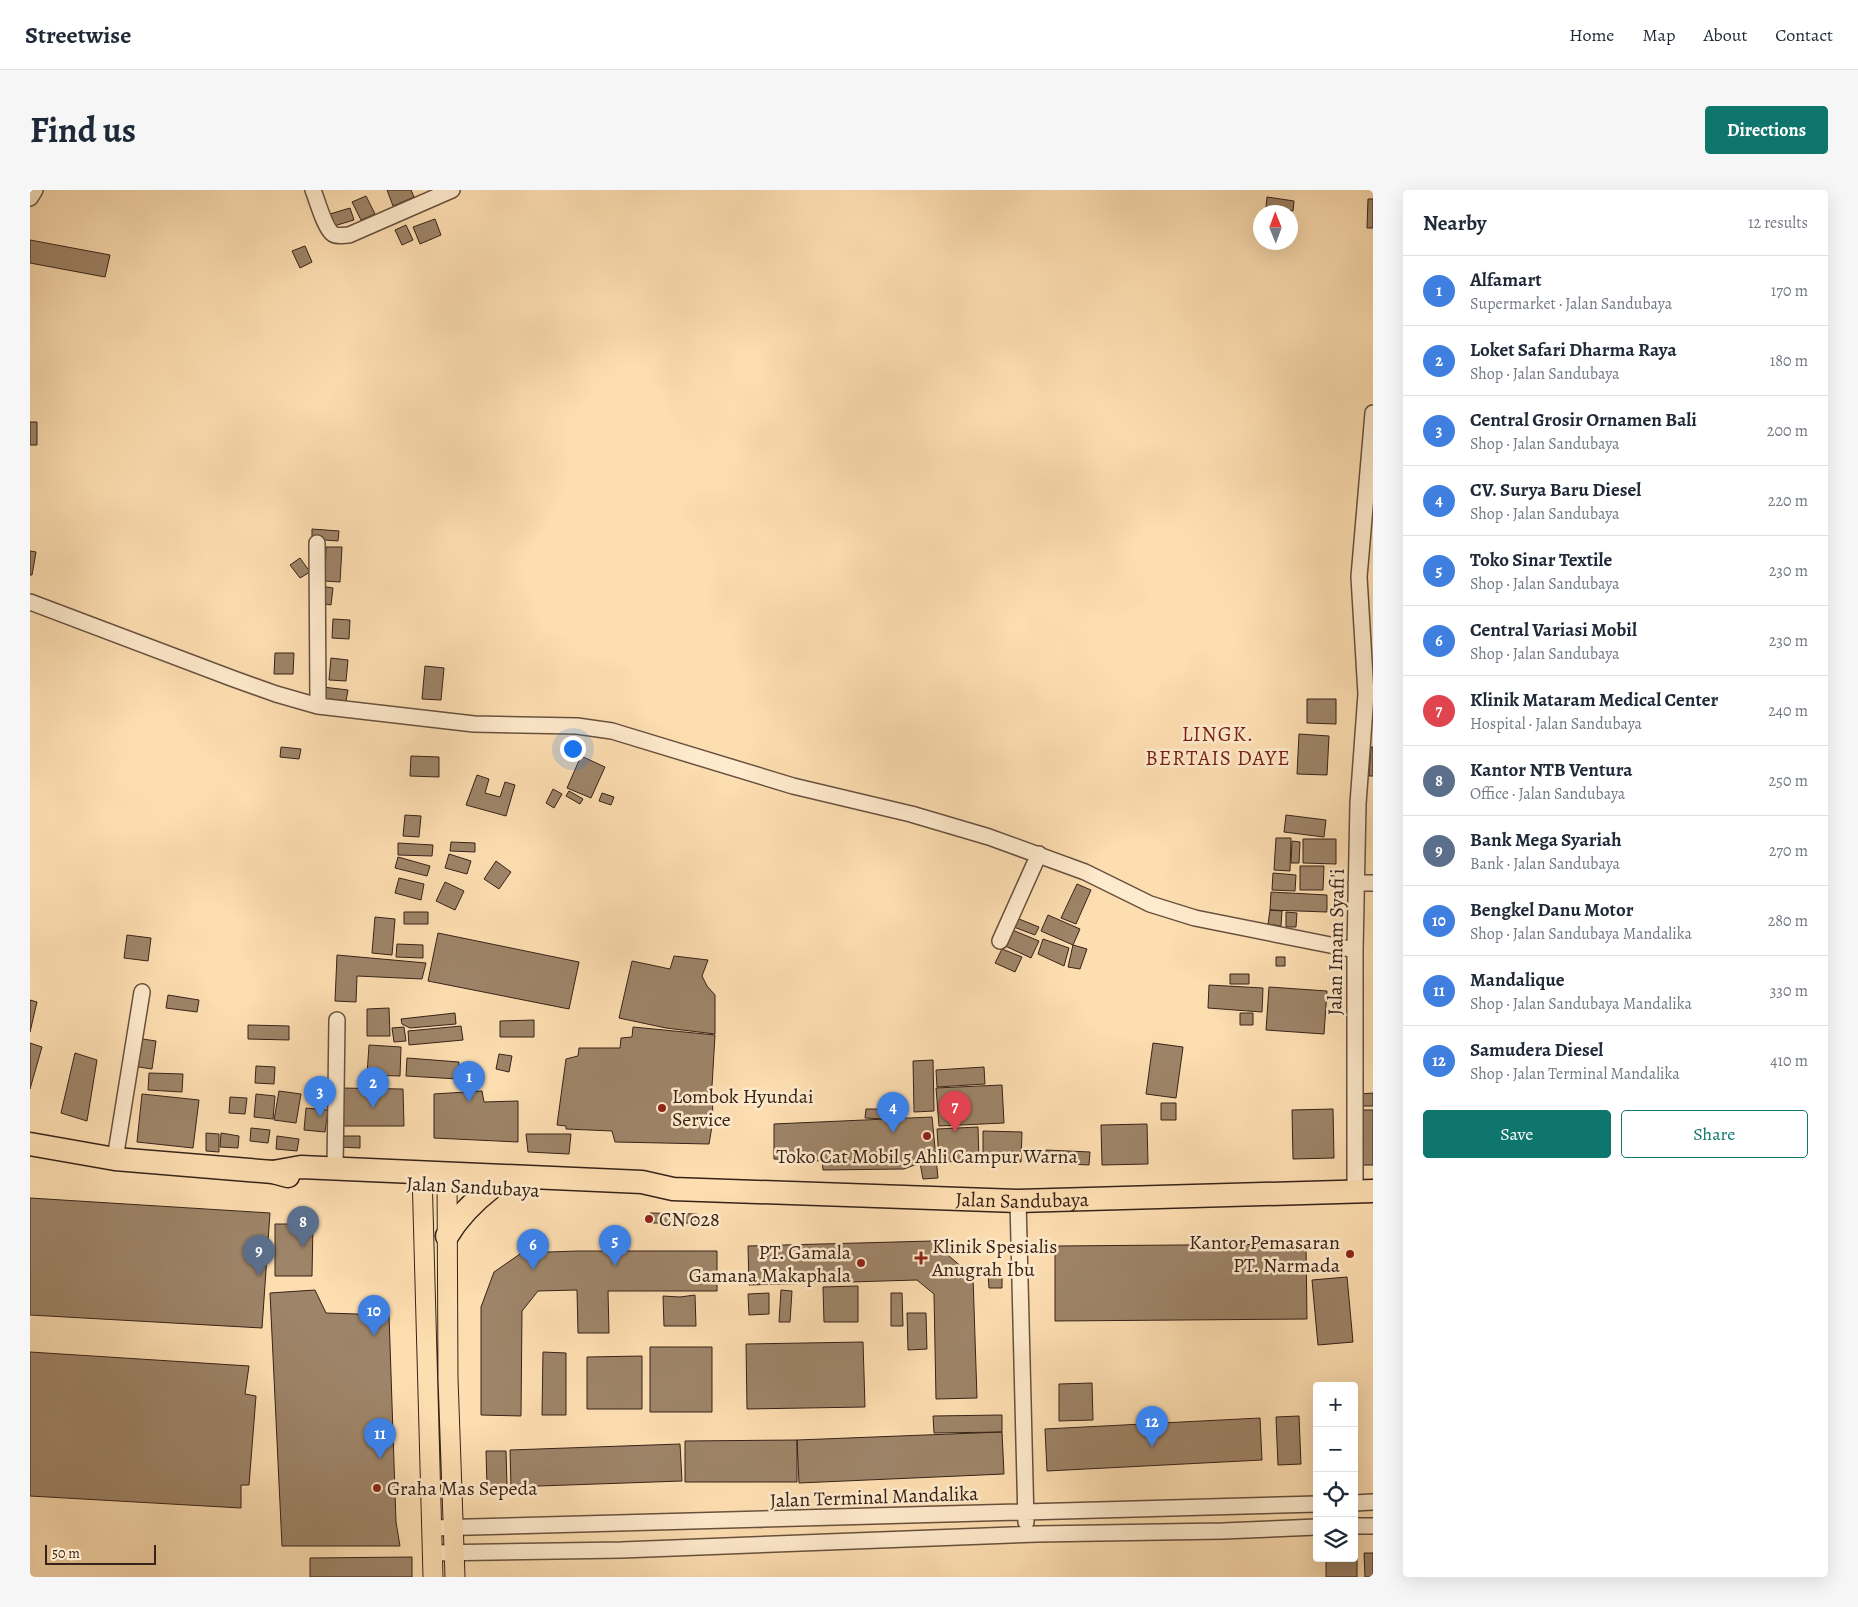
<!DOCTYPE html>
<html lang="en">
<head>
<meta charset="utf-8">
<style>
  :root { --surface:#fff; --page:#f6f6f7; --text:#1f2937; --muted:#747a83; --line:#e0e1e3; --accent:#0f766e }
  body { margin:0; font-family:Alegreya,serif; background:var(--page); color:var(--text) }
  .controls { position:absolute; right:15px; bottom:15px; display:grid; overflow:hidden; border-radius:5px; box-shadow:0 5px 20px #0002 }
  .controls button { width:45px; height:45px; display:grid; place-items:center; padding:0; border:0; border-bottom:1px solid var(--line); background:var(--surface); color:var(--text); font:25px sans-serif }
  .compass { position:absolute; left:1223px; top:15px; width:45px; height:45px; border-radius:50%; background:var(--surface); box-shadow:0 5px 20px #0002; rotate:359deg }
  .scale { position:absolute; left:15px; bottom:12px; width:111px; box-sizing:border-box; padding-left:5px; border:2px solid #372218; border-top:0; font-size:14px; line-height:18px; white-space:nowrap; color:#372218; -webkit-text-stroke:4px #feeacc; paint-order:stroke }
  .you { position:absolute; left:542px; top:558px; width:18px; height:18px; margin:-12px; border:4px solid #fff; border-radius:50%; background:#1a73e8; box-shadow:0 0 0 8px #1a73e833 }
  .badge { display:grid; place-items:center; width:32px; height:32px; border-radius:50%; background:var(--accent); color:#fff; font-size:16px; font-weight:700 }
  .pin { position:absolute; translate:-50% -41px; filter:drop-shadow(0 1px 2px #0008) }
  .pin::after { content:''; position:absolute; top:26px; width:18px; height:15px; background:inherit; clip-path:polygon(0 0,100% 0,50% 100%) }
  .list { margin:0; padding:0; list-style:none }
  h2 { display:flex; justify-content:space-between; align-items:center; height:65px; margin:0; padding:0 20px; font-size:21px }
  h2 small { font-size:16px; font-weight:400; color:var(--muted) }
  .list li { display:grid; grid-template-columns:32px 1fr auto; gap:15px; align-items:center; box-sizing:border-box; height:70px; padding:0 20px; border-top:1px solid var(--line) }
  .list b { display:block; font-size:19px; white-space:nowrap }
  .list p { margin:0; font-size:16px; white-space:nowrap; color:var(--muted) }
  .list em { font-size:16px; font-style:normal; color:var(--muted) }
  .actions { display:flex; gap:10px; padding:15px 20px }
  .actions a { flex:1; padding:11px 0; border:1px solid var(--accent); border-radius:5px; text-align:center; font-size:18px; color:var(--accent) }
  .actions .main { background:var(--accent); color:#fff }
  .icon { flex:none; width:28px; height:28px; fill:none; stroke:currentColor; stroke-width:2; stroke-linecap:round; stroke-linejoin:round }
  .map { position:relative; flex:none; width:1343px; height:1387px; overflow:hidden; border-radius:5px }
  header { display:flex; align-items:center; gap:30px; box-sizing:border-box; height:70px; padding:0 25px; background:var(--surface); border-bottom:1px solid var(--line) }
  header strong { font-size:24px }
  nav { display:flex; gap:28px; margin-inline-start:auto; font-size:18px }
  .intro { display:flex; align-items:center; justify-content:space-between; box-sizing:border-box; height:120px; padding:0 30px }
  h1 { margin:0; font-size:35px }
  .button { padding:12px 22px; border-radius:5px; background:var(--accent); color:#fff; font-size:18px; font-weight:700 }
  main { display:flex; gap:30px; padding:0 30px }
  aside { flex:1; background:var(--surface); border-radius:5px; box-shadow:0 5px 20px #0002 }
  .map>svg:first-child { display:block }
  .building { fill:#9e8468; stroke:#372218 }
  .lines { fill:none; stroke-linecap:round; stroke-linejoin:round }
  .minor-casing { stroke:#68513e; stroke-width:18 }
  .major-casing { stroke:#372218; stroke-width:21 }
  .highway-casing { stroke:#372218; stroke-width:25 }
  .minor { stroke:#feeacc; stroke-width:15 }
  .major { stroke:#fddeb1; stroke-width:19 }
  .highway { stroke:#fddeb1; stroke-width:22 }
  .poi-dot { fill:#8f2418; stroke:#feeacc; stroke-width:2 }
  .labels { text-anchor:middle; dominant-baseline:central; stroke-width:5; stroke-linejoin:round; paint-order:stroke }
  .street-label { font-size:20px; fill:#372218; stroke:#feeacc }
  .poi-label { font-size:20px; fill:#372218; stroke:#feeacc; text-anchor:start }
  .neighbourhood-label { font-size:21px; letter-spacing:1px; fill:#7a1f14; stroke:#feeacc }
</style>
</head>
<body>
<header>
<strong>Streetwise</strong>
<nav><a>Home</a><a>Map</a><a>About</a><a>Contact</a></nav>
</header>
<div class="intro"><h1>Find us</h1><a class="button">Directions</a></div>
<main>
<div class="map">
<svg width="1343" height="1387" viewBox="0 0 1343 1387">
  <rect width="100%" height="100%" fill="#fddeb1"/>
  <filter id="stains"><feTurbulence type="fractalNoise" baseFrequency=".004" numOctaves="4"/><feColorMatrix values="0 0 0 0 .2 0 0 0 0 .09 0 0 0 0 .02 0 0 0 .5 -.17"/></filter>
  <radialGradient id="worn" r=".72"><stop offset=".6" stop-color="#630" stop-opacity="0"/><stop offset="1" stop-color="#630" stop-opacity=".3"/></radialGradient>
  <path class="building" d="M357 0H381L384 7 363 16Z
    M336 6 345 24 331 30 322 12Z
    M1237 7 1264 11 1263 21 1236 17Z
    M1338 9H1343V38H1337Z
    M320 18 324 30 304 36 300 24Z
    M405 29 411 45 390 54 383 37Z
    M376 35 383 50 372 55 365 40Z
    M0 50 80 65 75 87 0 73Z
    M275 56 282 72 270 78 262 61Z
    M0 232H7V255H0Z
    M282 339 309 341 308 351 282 349Z
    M296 357H312L310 392 295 391Z
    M0 361 6 362 2 385H0Z
    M270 368 280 382 270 388 260 375Z
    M291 396 303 398 301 415 289 413Z
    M303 429 320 430 319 449 302 448Z
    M245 463H264L263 484H244Z
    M301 468 318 470 316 491 299 490Z
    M395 476 414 478 411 510 392 509Z
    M293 497 318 500 316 511 291 508Z
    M1277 509H1306V534L1277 533Z
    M1269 544 1299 546 1297 585 1267 584Z
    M251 557 271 559 269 569 250 567Z
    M1341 557H1343V586H1339Z
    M381 566 409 567V587L380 586Z
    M551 566 575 577 561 608 537 598Z
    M447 585 459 589 455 603 470 607 475 592 485 595 476 626 436 615Z
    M523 599 532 604 524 618 516 613Z
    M539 601 553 609 550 614 536 606Z
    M572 603 584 607 581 615 569 611Z
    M375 625 391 626 389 647 373 646Z
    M1256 625 1296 630 1294 647 1254 642Z
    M1246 648H1261L1260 681 1244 680Z
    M1273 649H1306V674L1273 673Z
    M1262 651 1270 652 1269 673H1261Z
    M421 652 445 653V662L420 661Z
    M368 653 403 655 402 666 368 665Z
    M419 664 441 671 437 684 415 678Z
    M368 667 400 676 397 686 365 678Z
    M466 671 481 682 469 699 454 689Z
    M1270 676H1294L1293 700H1270Z
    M1243 683 1266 685 1265 701 1242 700Z
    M369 688 394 694 391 710 365 703Z
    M415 692 434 701 425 720 406 711Z
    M1047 694 1061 700 1046 734 1031 728Z
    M1241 702 1297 705V722L1240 720Z
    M1240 720 1252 721 1251 736 1238 734Z
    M374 722H398V734H374Z
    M1256 722 1267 723 1266 737H1256Z
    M1018 725 1050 739 1043 755 1011 741Z
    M345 727 365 729 362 765 342 763Z
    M984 727 1009 737 1005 745 981 736Z
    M980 739 1009 751 1001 768 971 754Z
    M408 743 549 772 539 819 398 791Z
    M97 745 121 748 118 771 94 768Z
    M1013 749 1039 758 1034 776 1008 764Z
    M367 754 393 755V768L366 767Z
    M1043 755 1057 759 1050 779 1038 777Z
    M972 759 992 767 985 782 965 773Z
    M307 765 396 773 392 789 327 786 326 812 305 811Z
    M644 766 678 770 672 786 677 796 685 805V844L636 838 589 828 602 771 640 779Z
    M1246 767H1255V776H1246Z
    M1200 784H1219V794H1200Z
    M1179 795 1233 798 1232 822 1178 818Z
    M1239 797 1297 801 1294 844 1236 840Z
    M138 805 169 810 167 822 136 818Z
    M0 810 7 812 0 842Z
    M359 818 360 846H337V819Z
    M425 823 426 834 380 838 372 834 371 829Z
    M1210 823H1223V835H1210Z
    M504 830V847H470V831Z
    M218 835 259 836V850L218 849Z
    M431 836 433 850 379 855 378 841Z
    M374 837 376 851 364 852 362 838Z
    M603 837 685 845 682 896 683 930 679 954 585 952 582 941 536 939V936L527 935 536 869 548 866 549 858H590L591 848 602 847Z
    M106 848 126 851 122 879 102 876Z
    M0 853 12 857 0 899Z
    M1123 853 1153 857 1146 908 1116 904Z
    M339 855 371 857 370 886 337 885Z
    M45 863 67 870 57 931 31 923Z
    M469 864 482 866 479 882 466 879Z
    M377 868 429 872 428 889 376 886Z
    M903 870 904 921 884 922 883 871Z
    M226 876 245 877 244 894 225 893Z
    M954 877 955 894 907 897 906 880Z
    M119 883 153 884 152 902 118 900Z
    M972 895 974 933 909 936 906 898Z
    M309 898 373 899 374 936H309Z
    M279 899 301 901 300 910 279 909Z
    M249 901 271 904 266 933 244 930Z
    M452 901 454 912 488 911V952L404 948V904Z
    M1343 903V916H1329L1330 904Z
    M112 904 169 910 163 958 107 952Z
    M226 904 245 906 243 929 224 927Z
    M200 907 217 908 215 924 199 923Z
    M1131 913H1146V930H1131Z
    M276 918 298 920 295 942 274 940Z
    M836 919H855V929L835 928Z
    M1303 919 1304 968 1263 969 1262 920Z
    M1332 920H1343V975H1330Z
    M902 927 908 988 893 989 890 973 874 979 793 980 792 971 744 969V934Z
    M1117 934 1118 974 1072 975 1071 935Z
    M948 937 949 971 909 972 907 939Z
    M221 938 240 940 238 953 220 951Z
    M953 941 992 942 991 972H953Z
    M176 943 189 944V962L176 961Z
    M191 943 209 946 208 958 190 957Z
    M496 944H541L539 964 498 962Z
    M247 946 269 949 267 961 246 959Z
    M310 946H330V958L310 957Z
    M1016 960 1060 962 1059 975 1016 973Z
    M0 1008 240 1023 232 1138 0 1125Z
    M620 1023 667 1024V1033H620Z
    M245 1034H283L282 1086H245Z
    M902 1051 943 1087 947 1208 906 1209 904 1104 887 1090 719 1095 718 1056Z
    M1276 1054 1277 1129 1025 1131V1056Z
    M547 1061H687V1101H578L579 1143H548L547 1100 508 1101 492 1121 491 1226 451 1225V1117L464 1082 490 1064V1063Z
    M958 1083H972V1098H959Z
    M1317 1087 1323 1152 1288 1155 1282 1090Z
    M828 1096V1132H794L793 1097Z
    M285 1100 296 1123 359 1125 366 1332 370 1356H252L240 1103Z
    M751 1100 762 1101 760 1132H749Z
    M739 1103V1124L719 1125 718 1104Z
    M861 1103H872L873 1136H861Z
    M665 1105 666 1136H634L633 1106 650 1107Z
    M877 1123H896L897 1159 878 1160Z
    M833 1152 835 1217 717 1219 716 1154Z
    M620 1157H682V1222H620Z
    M0 1162 219 1176 215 1204 226 1206 219 1295H211V1318L0 1306Z
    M513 1162 536 1163V1225H512Z
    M612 1166V1219H557V1167Z
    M1062 1193 1063 1230 1029 1231V1194Z
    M972 1225V1242L904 1243 903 1226Z
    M1269 1226 1271 1274 1248 1275 1246 1227Z
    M1230 1228 1232 1270 1017 1281 1015 1239Z
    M972 1242 974 1284 769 1293 767 1250Z
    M767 1250V1292H655V1251Z
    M650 1254 652 1291 481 1297 480 1260Z
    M456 1261H476L477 1296 457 1297Z
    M1334 1363H1343V1387H1335Z
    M1324 1366H1327V1387H1296V1368H1324Z
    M382 1367V1387H280V1368Z"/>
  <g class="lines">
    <g class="minor-casing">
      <path id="minor" d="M283 0C287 10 295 39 303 44 308 47 314 45 319 45L422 0
        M0 8 5 0
        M287 353 288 516
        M0 412 204 489 246 504 288 516 444 534 547 536 582 541 763 596 881 624 959 647 1055 682 1120 714 1165 728 1325 760
        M1326 693H1343
        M970 751 1009 664
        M85 969 112 802
        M305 978 307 830
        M1325 1001V760L1328 614 1336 504 1329 387 1343 223
        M988 1011 996 1332
        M1324 1313 1343 1312
        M1324 1336H1343
        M402 1338 1287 1314
        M403 1363 592 1360 1007 1344 1193 1341 1287 1337"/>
    </g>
    <g class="major-casing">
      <path id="major" d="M392 982 403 1387
        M417 983 418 1188 425 1387"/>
    </g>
    <g class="highway-casing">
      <g id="highway">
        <path d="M0 954 85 969 243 982 258 986"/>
        <path id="s1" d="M243 982 271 977 612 992 643 999 988 1011 1343 1001"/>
        <path d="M417 1046C429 1026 443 1012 461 998"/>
      </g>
    </g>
    <use href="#minor" class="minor"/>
    <use href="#major" class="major"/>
    <use href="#highway" class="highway"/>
  </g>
  <g class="poi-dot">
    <circle cx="632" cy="918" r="5"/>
    <circle cx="897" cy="946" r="5"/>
    <circle cx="619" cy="1029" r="5"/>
    <circle cx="1320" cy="1064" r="5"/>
    <path d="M888.5 1060.5h5v5h5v5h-5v5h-5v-5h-5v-5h5z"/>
    <circle cx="831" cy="1073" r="5"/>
    <circle cx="347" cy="1298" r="5"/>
  </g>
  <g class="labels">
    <g class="street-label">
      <text transform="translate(1306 752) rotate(-89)">Jalan Imam Syafi'i</text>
      <text transform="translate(443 997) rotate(3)">Jalan Sandubaya</text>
      <text stroke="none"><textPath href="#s1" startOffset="751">Jalan Sandubaya</textPath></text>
      <text transform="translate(844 1307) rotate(-2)">Jalan Terminal Mandalika</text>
    </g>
    <g class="poi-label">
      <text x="642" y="906">Lombok Hyundai<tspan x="642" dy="23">Service</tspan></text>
      <text x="897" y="966" text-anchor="middle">Toko Cat Mobil 5 Ahli Campur Warna</text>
      <text x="629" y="1029">CN 028</text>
      <text x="1310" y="1052" text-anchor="end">Kantor Pemasaran<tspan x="1310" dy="23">PT. Narmada</tspan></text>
      <text x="902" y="1056">Klinik Spesialis<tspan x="902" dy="23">Anugrah Ibu</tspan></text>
      <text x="821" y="1062" text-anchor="end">PT. Gamala<tspan x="821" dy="23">Gamana Makaphala</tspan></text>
      <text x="357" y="1298">Graha Mas Sepeda</text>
    </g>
    <g class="neighbourhood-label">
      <text x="1188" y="544">LINGK.<tspan x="1188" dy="24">BERTAIS DAYE</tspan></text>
    </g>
  </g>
  <rect width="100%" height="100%" filter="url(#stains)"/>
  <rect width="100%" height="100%" fill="url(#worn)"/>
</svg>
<div class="controls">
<button>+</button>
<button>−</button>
<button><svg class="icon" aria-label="locate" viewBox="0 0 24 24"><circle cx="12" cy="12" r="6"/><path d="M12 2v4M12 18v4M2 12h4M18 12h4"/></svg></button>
<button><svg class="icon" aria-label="layers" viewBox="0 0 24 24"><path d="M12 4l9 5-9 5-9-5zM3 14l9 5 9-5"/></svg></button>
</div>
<svg class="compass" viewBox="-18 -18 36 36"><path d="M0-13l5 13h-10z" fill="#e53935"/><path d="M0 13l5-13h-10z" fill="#747a83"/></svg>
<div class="scale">50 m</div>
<div class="you"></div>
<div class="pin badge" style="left:439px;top:912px;background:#3f7fe0">1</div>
<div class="pin badge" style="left:343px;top:918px;background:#3f7fe0">2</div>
<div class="pin badge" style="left:290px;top:927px;background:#3f7fe0">3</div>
<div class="pin badge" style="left:863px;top:943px;background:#3f7fe0">4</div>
<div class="pin badge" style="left:585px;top:1076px;background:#3f7fe0">5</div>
<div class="pin badge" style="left:503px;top:1080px;background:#3f7fe0">6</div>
<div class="pin badge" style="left:925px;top:942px;background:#e0444e">7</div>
<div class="pin badge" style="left:273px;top:1057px;background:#5c6f8a">8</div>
<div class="pin badge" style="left:229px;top:1086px;background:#5c6f8a">9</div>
<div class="pin badge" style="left:344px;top:1146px;background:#3f7fe0">10</div>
<div class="pin badge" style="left:350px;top:1269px;background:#3f7fe0">11</div>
<div class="pin badge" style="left:1122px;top:1257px;background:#3f7fe0">12</div>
</div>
<aside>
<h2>Nearby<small>12 results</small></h2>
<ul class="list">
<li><span class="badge" style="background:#3f7fe0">1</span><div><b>Alfamart</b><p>Supermarket · Jalan Sandubaya</p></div><em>170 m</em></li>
<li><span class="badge" style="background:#3f7fe0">2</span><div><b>Loket Safari Dharma Raya</b><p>Shop · Jalan Sandubaya</p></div><em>180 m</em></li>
<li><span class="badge" style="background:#3f7fe0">3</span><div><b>Central Grosir Ornamen Bali</b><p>Shop · Jalan Sandubaya</p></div><em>200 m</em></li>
<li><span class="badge" style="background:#3f7fe0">4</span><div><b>CV. Surya Baru Diesel</b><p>Shop · Jalan Sandubaya</p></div><em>220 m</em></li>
<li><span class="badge" style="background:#3f7fe0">5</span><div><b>Toko Sinar Textile</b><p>Shop · Jalan Sandubaya</p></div><em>230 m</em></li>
<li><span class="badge" style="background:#3f7fe0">6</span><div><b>Central Variasi Mobil</b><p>Shop · Jalan Sandubaya</p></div><em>230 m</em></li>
<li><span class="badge" style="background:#e0444e">7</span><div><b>Klinik Mataram Medical Center</b><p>Hospital · Jalan Sandubaya</p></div><em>240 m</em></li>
<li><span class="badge" style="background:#5c6f8a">8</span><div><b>Kantor NTB Ventura</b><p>Office · Jalan Sandubaya</p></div><em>250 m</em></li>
<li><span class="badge" style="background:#5c6f8a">9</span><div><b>Bank Mega Syariah</b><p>Bank · Jalan Sandubaya</p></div><em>270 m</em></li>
<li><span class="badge" style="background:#3f7fe0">10</span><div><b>Bengkel Danu Motor</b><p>Shop · Jalan Sandubaya Mandalika</p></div><em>280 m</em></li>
<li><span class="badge" style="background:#3f7fe0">11</span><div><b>Mandalique</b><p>Shop · Jalan Sandubaya Mandalika</p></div><em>330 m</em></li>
<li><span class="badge" style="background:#3f7fe0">12</span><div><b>Samudera Diesel</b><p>Shop · Jalan Terminal Mandalika</p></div><em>410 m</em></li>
</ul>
<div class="actions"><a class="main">Save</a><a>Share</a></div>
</aside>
</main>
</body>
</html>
